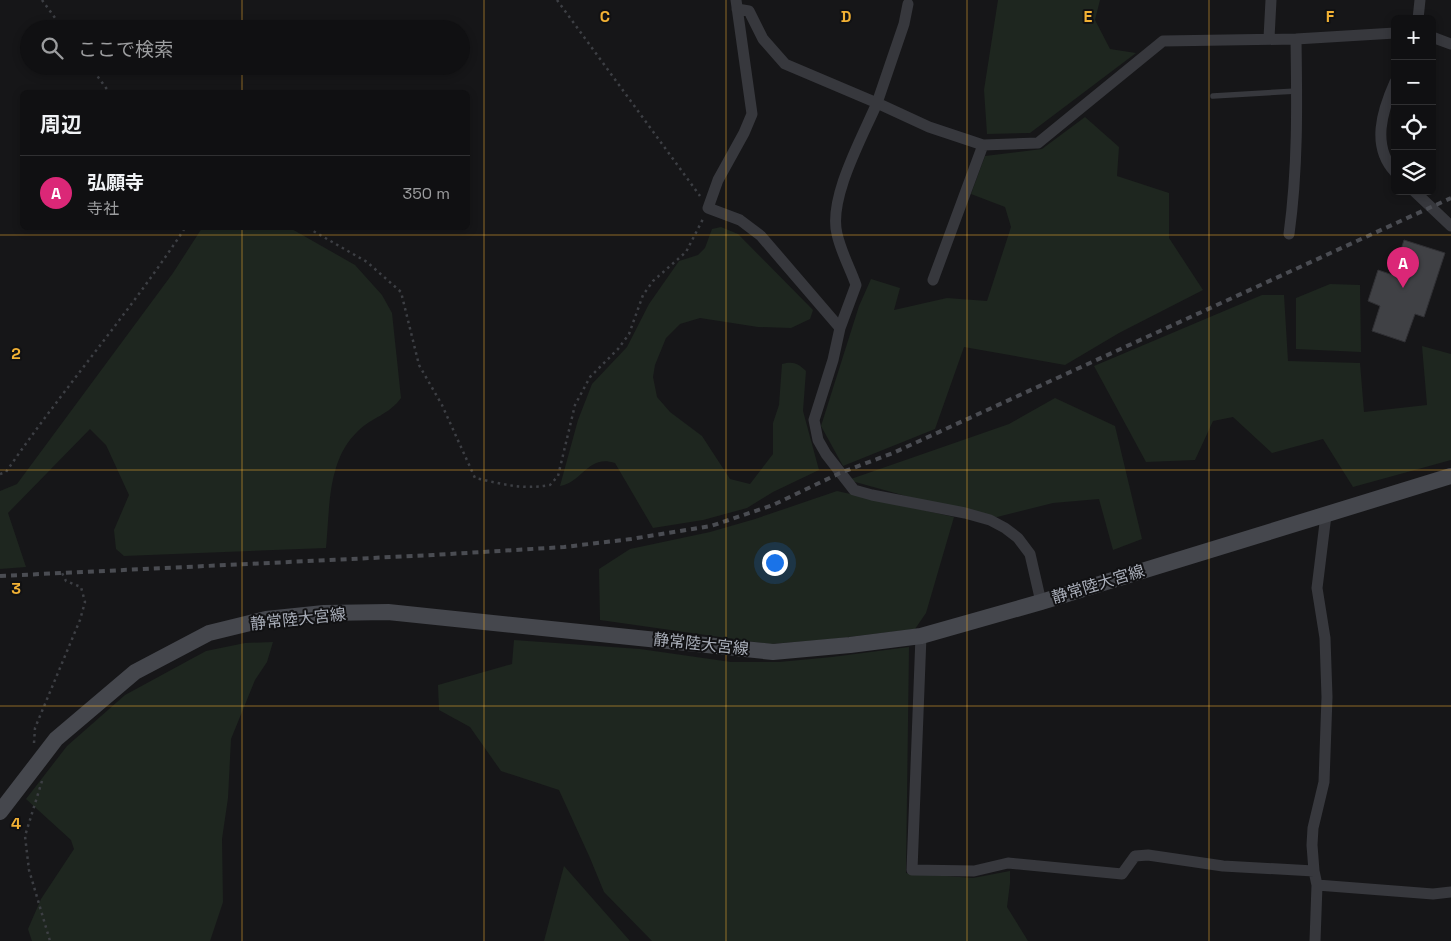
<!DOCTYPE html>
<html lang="ja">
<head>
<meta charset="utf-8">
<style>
  :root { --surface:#101012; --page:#19191b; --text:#f1f3f6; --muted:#9c9d9f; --line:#303032; --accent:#db2777 }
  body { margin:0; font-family:"Space Grotesk","Noto Sans JP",sans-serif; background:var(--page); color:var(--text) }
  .controls { position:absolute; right:15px; top:15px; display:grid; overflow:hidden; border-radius:8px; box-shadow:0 2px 8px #0003 }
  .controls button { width:45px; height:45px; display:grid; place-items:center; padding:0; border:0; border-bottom:1px solid var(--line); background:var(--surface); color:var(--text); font:25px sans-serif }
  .you { position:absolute; left:774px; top:562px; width:18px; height:18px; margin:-12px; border:4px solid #fff; border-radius:50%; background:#1a73e8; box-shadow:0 0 0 8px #1a73e833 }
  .badge { display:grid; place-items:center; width:32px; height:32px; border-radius:50%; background:var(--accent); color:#fff; font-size:16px; font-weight:700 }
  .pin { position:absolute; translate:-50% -41px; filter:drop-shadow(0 1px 2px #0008) }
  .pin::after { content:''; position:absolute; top:26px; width:18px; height:15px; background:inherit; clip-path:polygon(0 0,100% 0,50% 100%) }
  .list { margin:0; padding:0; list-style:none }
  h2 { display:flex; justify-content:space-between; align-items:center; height:65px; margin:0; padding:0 20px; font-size:21px }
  h2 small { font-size:16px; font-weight:400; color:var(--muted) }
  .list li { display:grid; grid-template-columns:32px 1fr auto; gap:15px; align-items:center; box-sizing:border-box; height:75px; padding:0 20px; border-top:1px solid var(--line) }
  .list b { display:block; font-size:19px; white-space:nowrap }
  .list p { margin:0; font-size:16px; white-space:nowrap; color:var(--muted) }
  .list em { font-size:16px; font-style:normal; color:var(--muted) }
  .icon { flex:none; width:28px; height:28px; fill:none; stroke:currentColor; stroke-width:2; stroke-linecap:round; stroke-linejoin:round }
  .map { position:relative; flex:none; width:1451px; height:941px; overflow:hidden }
  .search { position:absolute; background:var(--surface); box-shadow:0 2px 8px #0003; left:20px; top:20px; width:450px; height:55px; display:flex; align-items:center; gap:12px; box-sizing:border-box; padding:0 18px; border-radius:28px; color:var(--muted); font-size:19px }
  .panel { position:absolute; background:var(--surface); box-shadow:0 2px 8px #0003; left:20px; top:90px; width:450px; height:140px; border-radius:8px }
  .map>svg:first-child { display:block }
  .green { fill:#1e261f }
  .building { fill:#404145; stroke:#303034 }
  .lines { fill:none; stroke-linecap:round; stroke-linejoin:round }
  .path { stroke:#3d3f44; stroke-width:2.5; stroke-dasharray:2.5 4; stroke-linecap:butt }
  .service { stroke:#37383d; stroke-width:5.5 }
  .minor { stroke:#37383d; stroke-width:11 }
  .secondary { stroke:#45474d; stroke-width:16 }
  .rail { stroke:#4a4c52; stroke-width:4; stroke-dasharray:6 5; stroke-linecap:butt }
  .grid { fill:none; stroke:#f2b134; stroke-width:1; stroke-opacity:0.55 }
  .labels { text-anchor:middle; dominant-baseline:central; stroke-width:4; stroke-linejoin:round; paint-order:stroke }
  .street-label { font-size:16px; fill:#a8adb8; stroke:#111113 }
  .grid-label { font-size:16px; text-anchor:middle; font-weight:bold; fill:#f2b134; stroke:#111113; stroke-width:4; stroke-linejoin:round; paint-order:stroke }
</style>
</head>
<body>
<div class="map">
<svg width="1451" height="941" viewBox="0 0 1451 941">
  <rect width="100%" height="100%" fill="#161618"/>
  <path class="green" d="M998 0H1100L1095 20 1110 49 1136 53 1030 133 987 134 984 90Z
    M1085 117 1119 147 1117 176 1169 193V238L1203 290 1119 333 1065 365 964 347 935 429 843 466 821 426 859 306 871 279 900 288 894 310 947 298 987 301 1011 227 1005 207 971 194 985 156 1042 149Z
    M721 227 738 234 813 310 810 319 791 328 758 327 700 318 680 324 666 338 655 365 653 377 657 397 670 412 702 436 730 479 750 484 773 454V423L779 405 782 364C793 361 798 363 806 371L803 411 819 470 773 492 747 508 703 520 653 528 615 463C588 454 583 482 560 486L578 420 592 384 627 347 649 304 679 261 698 255 705 248 712 229Z
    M202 228H290L355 265 382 295 392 313 401 398C390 414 371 418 358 431 327 460 330 508 326 548L124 556 116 549 114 530 129 495 106 445 90 429 8 513 26 567 0 569V491L17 484 173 273Z
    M1330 284 1360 285 1361 352 1296 349V298Z
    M1262 295H1284L1288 361 1360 363 1364 412 1427 405 1422 346 1451 354V460L1353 487 1323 439 1272 453 1233 417 1213 421 1195 460 1146 462 1094 366Z
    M1055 398 1115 426 1142 539 1113 550 1099 499 1053 503 989 519 848 480 1009 424Z
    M837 491 954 517 926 613 915 629 832 639 770 644 600 620 599 569 630 549 710 532 755 519Z
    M514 640 640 649 731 662H779L832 657 909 647 906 873 973 878 1010 871V883L1007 907 1028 941H652L604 892 590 858 559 790 501 771 470 727 439 710 438 685 512 664Z
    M273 642 267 662 255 680 231 739 228 798 222 839 223 902 210 941H32L28 929 41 899 74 849 71 840 26 799 67 746 125 695 206 651 245 643Z
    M564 866 630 941H544Z"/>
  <path class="building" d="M1404 240 1445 253 1424 317 1415 314 1405 342 1372 331 1380 306 1368 301 1378 270 1393 275Z"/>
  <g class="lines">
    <path class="path" d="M42 0 63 29
      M557 0 700 196
      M90 66 109 92
      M308 228 367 262 401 292 419 365 442 405 475 478C503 484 521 490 550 485L558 476 575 405 590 377 618 349 629 334 643 295 653 281 686 252 704 217
      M0 474 6 472C63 389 130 312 185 228
      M34 743 35 728 80 620 85 602 81 587 66 581 62 573
      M42 781 25 836 29 870 50 941"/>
    <path class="service" d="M1213 96 1297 91"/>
    <path class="minor" d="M736 0 752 114 744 133 718 180 708 208 740 220 761 236 840 328 833 360 814 420 818 440 826 454 854 490 872 495 965 513 990 520 1005 528 1018 538 1030 554 1041 602
      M737 9 749 11 763 39 785 64 877 103 904 24 908 4
      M1418 19 1420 0
      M1432 37 1451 44
      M1269 38 1271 0
      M1395 82C1382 111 1371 146 1395 172
      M1414 191 1451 226
      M1289 234C1298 169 1297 104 1296 39
      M933 280 983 145
      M840 328 856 285C850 268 841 252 837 234 828 198 863 136 877 103L929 127 983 145 1038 143 1163 41 1296 39 1395 33
      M921 636 912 870 974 871 1008 863 1122 874 1135 856 1148 855 1223 866 1314 871
      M1317 885 1433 894 1451 892
      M1315 941 1317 885 1314 871 1312 845 1313 828 1324 782 1327 697 1325 638 1317 588 1326 515"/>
    <path class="secondary" d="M0 812 56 739 135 672 209 633 266 619 324 613 388 612 773 652 850 645 921 636 1041 602 1451 476"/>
    <path class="rail" d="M0 576 433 555 564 547 631 539 711 526 773 505 840 473 893 453 1451 198"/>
  </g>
  <path class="grid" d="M242 0V29M484 0V941M726 0V941M967 0V941M1209 0V941M242 66V92M242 228V941M0 235H1451M0 470H1451M0 706H1451"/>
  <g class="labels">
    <g class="street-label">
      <text transform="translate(1098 584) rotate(-17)">静常陸大宮線</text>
      <text transform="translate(298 619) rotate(-6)">静常陸大宮線</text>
      <text transform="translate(701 644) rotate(6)">静常陸大宮線</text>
    </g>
  </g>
  <g class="grid-label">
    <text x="605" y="22">C</text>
    <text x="846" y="22">D</text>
    <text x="1088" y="22">E</text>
    <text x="1330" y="22">F</text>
    <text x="16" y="359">2</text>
    <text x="16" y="594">3</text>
    <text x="16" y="829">4</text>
  </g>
</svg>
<div class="controls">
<button>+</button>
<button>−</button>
<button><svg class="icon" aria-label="locate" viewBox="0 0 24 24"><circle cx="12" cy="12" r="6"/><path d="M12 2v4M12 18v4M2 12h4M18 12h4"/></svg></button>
<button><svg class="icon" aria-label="layers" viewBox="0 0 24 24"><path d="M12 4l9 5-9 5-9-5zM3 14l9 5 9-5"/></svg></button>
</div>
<div class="you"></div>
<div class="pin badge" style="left:1403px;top:288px">A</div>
<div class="search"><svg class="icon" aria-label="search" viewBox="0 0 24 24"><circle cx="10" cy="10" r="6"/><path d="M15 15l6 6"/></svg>ここで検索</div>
<section class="panel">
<h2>周辺<small></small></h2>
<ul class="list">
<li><span class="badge">A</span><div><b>弘願寺</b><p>寺社</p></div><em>350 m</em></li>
</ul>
</section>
</div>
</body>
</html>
